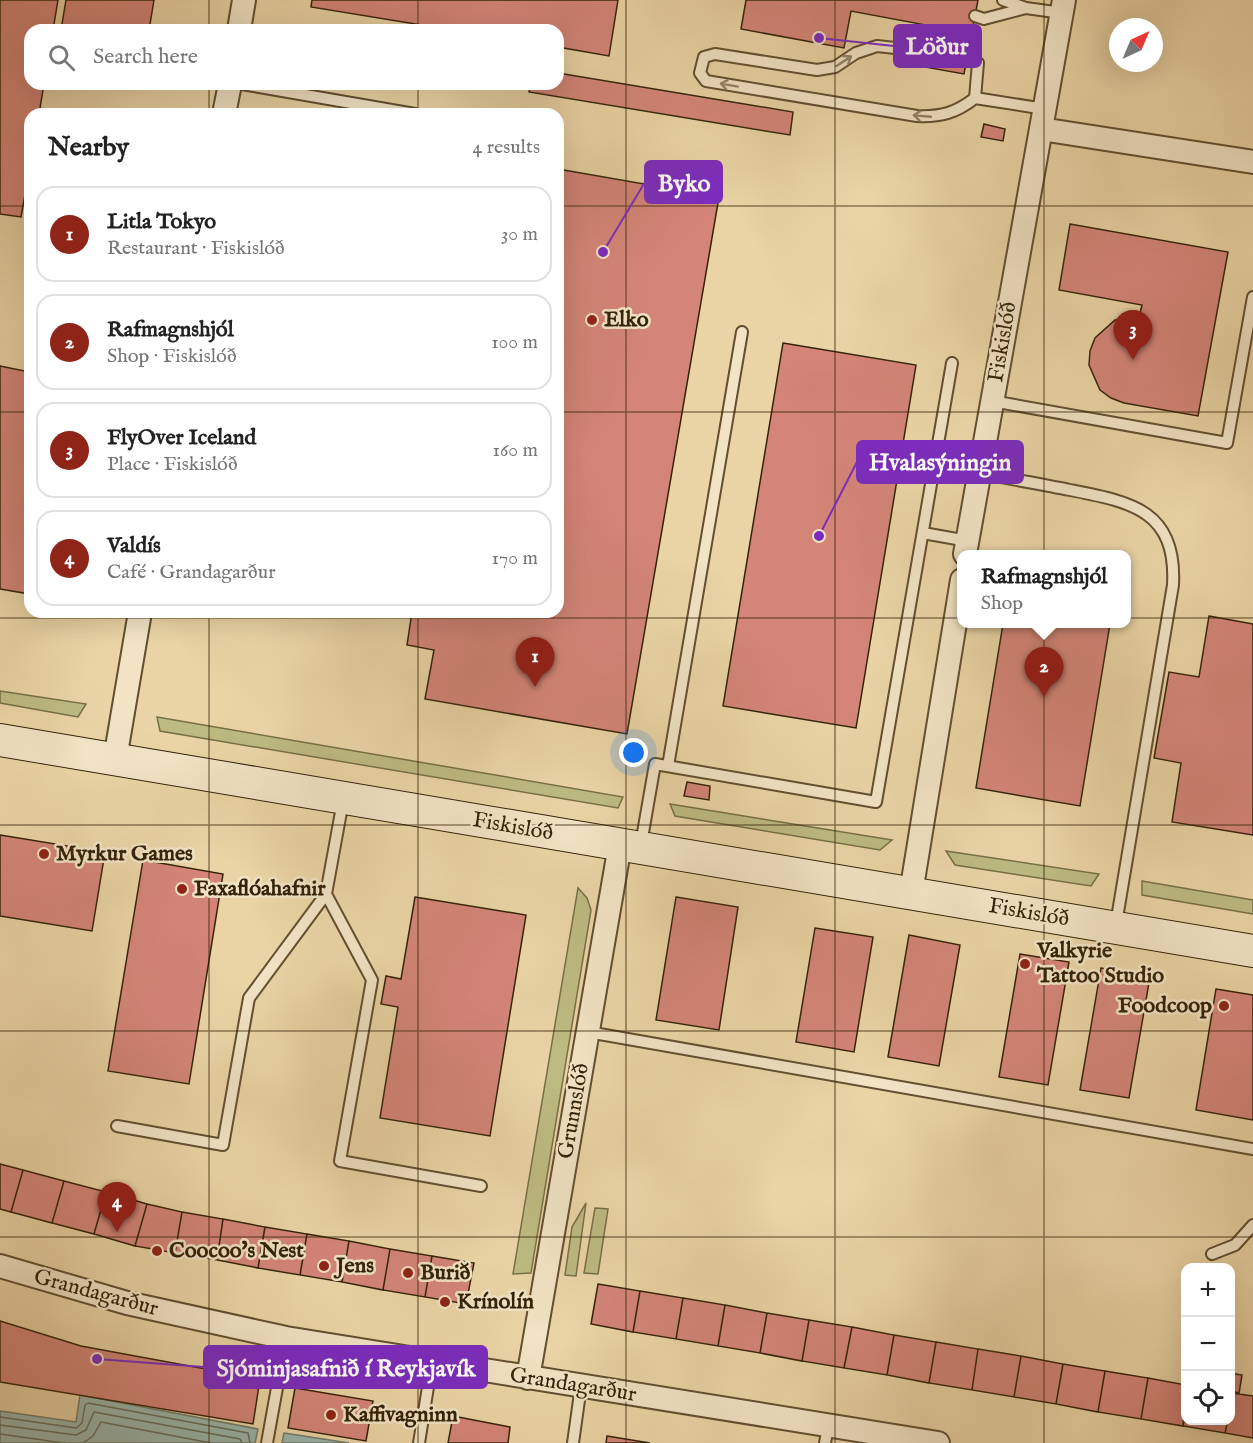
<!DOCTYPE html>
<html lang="en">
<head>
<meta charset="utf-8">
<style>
  :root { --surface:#fff; --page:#f2f2f2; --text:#222; --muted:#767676; --line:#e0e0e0; --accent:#8f2418 }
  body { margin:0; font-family:"IM FELL English",serif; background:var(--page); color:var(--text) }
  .controls { position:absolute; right:18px; bottom:18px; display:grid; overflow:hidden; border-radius:12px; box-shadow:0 6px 24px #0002 }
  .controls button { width:54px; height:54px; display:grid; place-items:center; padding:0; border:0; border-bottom:2px solid var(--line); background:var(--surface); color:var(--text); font:30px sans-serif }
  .compass { position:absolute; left:1109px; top:18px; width:54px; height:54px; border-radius:50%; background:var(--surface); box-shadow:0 6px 24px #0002; rotate:44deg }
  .you { position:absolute; left:634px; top:753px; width:21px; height:21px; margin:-15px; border:4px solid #fff; border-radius:50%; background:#1a73e8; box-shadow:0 0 0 9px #1a73e833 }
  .badge { display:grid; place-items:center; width:39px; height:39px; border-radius:50%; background:var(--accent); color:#fff; font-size:20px; font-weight:700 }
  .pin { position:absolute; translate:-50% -50px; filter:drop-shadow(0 2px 3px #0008) }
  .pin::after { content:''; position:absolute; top:32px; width:21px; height:18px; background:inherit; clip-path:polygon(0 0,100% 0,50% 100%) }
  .popup { position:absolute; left:957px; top:550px; width:174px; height:78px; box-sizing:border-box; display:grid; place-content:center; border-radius:12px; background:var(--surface); filter:drop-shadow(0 2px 4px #0005); font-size:20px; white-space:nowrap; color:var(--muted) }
  .popup b { font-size:22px; color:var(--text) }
  .popup::after { content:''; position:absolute; left:50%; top:100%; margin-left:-12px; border:12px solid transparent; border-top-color:var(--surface) }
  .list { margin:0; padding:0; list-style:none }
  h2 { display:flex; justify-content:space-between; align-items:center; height:78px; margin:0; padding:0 24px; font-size:26px }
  h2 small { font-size:20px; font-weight:400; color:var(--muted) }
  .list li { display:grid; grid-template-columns:39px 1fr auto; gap:18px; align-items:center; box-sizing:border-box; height:96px; margin:0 12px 12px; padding:0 12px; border:2px solid var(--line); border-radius:18px }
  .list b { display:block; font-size:22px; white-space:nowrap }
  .list p { margin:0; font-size:20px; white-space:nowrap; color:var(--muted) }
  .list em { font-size:20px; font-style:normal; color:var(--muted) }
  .icon { flex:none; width:33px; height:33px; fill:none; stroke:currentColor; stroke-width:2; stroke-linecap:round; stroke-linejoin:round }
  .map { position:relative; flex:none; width:1253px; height:1443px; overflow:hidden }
  .search { position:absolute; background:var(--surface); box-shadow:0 6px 24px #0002; left:24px; top:24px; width:540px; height:66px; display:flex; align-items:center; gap:15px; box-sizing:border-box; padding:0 21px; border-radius:18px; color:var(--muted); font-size:22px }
  .panel { position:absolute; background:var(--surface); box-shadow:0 6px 24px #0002; left:24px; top:108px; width:540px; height:510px; border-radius:18px }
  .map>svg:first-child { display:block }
  .green { fill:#bdbb82; stroke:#786f46; stroke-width:1.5 }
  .water { fill:#99b7ad; stroke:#717c6b; stroke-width:1.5 }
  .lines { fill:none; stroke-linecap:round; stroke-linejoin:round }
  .shore { stroke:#666d5b; stroke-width:1.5 }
  .building { fill:#d48578; stroke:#342309; stroke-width:1.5 }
  .lane-casing { stroke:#624f30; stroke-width:14 }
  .street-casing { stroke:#624f30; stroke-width:26 }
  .secondary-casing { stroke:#342309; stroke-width:34 }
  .lane { stroke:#f1e3c4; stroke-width:10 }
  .street { stroke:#f1e3c4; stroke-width:22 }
  .secondary { stroke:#f1e3c4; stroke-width:32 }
  .oneway { stroke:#928366 }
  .grid { fill:none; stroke:#342309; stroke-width:1.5; stroke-opacity:0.55 }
  .poi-dot { fill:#8f2418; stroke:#f1e3c4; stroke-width:2 }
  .labels { text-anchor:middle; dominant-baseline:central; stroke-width:5; stroke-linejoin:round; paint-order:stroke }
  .poi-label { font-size:22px; font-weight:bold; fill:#342309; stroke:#f1e3c4; text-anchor:start }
  .street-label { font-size:22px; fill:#342309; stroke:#f1e3c4 }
  .leader { fill:none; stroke:#7b2cbf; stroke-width:2 }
  .callout-dot { fill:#7b2cbf; stroke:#f1e3c4; stroke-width:2 }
  .callout { fill:#7b2cbf; stroke:#7b2cbf; stroke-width:2 }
  .callout-label { font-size:24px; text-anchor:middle; font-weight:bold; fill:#fff }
</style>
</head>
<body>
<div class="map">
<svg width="1253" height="1443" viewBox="0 0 1253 1443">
  <rect width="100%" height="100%" fill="#ead4a5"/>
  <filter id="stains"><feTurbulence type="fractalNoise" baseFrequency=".00333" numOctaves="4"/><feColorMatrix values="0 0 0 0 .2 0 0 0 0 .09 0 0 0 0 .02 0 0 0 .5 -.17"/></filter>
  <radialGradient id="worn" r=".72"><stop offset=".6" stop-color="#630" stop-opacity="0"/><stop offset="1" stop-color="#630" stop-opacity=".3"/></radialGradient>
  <path class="green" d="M0 691 86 704 78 717 0 703Z
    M157 717 623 797 618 808 160 731Z
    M670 804 892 840 880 850 675 816Z
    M946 851 1099 874 1091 886 955 865Z
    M1142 881 1253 900V914L1142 895Z
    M578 888 587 898 591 910 531 1273 513 1274Z
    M586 1203 576 1276 565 1275 572 1227Z
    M595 1208 608 1209 598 1274 584 1273Z"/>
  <path class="water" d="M80 1395 258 1429 255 1443H0V1411L76 1422Z
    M284 1433 349 1443H282Z"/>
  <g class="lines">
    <path class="shore" d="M0 1417 76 1428 82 1423 85 1405 88 1403 248 1433 250 1443
      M0 1425 76 1435 86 1430 94 1412 240 1439 242 1443
      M0 1434 64 1443
      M83 1443 93 1436 101 1422 211 1443"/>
  </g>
  <path class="building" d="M0 0H58L53 30H30V84H44L39 114H30V167L21 217 0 214Z
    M66 0H154L149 30H61Z
    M312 0H618L609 56 558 47V30H452L311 7Z
    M746 0H978L964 74 919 66 926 25 851 11 844 48 741 29Z
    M558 73 793 112 790 135 529 92 531 84H558Z
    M984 124 1005 129 1003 141 981 137Z
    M558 169 719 197 627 734 425 699 434 650 407 645 412 612H558Z
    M1070 224 1228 252 1198 416 1124 403 1111 398 1100 390 1089 365 1090 351 1095 338 1115 320 1139 317 1142 305 1059 290Z
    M783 343 916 365 856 728 723 706Z
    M0 366 30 372V594L0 589Z
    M1209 616 1253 624V835L1172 822 1181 763 1154 758 1169 672 1199 677Z
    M1003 624H1110L1080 806 976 788Z
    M687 782 710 786 709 800 684 796Z
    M0 835 105 852 92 931 0 916Z
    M143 860 223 874 189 1084 108 1071Z
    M415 897 526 915 490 1136 380 1118 398 1007 381 1004 386 976 401 979Z
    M676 897 738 907 719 1030 656 1020Z
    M815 928 873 937 854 1052 796 1042Z
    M909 935 960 945 939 1066 888 1057Z
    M1020 954 1069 962 1048 1085 999 1077Z
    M1101 968 1150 977 1129 1098 1080 1090Z
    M1216 989 1253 995V1120L1196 1110Z
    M0 1164 23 1170 11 1212 0 1209Z
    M23 1170 64 1181 52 1223 11 1212Z
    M64 1181 106 1192 94 1234 52 1223Z
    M106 1192 147 1204 135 1246 94 1234Z
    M147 1204 182 1212 175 1253 135 1246Z
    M182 1212 223 1219 217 1260 175 1253Z
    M223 1219 265 1227 258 1268 217 1260Z
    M265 1227 307 1234 300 1275 258 1268Z
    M307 1234 349 1241 342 1282 300 1275Z
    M349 1241 390 1249 383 1290 342 1282Z
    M390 1249 432 1256 425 1297 383 1290Z
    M432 1256 474 1263 466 1304 425 1297Z
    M598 1284 640 1291 633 1332 591 1324Z
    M640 1291 683 1298 676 1339 633 1332Z
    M683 1298 725 1305 718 1346 676 1339Z
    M725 1305 767 1313 760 1353 718 1346Z
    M767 1313 809 1320 802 1361 760 1353Z
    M809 1320 852 1327 844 1368 802 1361Z
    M0 1321 81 1346 260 1379 253 1424 0 1382Z
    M852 1327 894 1335 887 1375 844 1368Z
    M894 1335 936 1342 929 1383 887 1375Z
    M936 1342 978 1349 972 1390 929 1383Z
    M978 1349 1021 1356 1014 1397 972 1390Z
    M1021 1356 1063 1364 1056 1404 1014 1397Z
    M1063 1364 1105 1371 1098 1412 1056 1404Z
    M1105 1371 1148 1378 1141 1419 1098 1412Z
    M1230 1373 1242 1375 1239 1393 1230 1391Z
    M1148 1378 1186 1385 1183 1426 1141 1419Z
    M295 1388 373 1401 366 1441 288 1428Z
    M1232 1393 1253 1396V1438L1225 1433 1228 1420H1230Z
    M1186 1412V1420H1228L1225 1433 1183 1426Z
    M453 1416 510 1427 508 1443H448Z
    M607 1436 650 1443H606Z"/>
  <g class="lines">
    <g class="lane-casing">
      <path id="lane" d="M1003 0 1026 8 1062 13
        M975 16 984 19 1026 8
        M922 51 877 46 856 53 835 67 817 70 715 54 704 57 700 73 706 81 917 116C941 117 956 113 975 98L978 63 967 59
        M242 84 415 114
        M975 98 1045 109
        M992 401 1227 443 1253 297
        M980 473C1010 479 1040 484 1070 490 1131 502 1177 510 1173 585L1116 924
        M923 533 968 541
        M668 766 742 332
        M641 844 655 764 876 802 952 363
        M326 894 372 980 340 1161 481 1186
        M588 1032 1253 1149
        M117 1126 223 1145 249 998 326 894 343 801
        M1212 1254 1235 1245 1253 1225
        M267 1443 286 1338
        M419 1443 432 1362
        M573 1443 581 1386
        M825 1443 828 1427"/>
    </g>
    <g class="street-casing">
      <path id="street" d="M239 30 244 0
        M224 114 230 84
        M1041 129 1253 162
        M965 554 1064 0
        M115 759 140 612
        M911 893 962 580
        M0 1266 127 1303 286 1338 938 1443
        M528 1378 620 845"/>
    </g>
    <g class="secondary-casing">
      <path id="secondary" d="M0 740 1253 951"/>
    </g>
    <use href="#lane" class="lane"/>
    <use href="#street" class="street"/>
    <use href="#secondary" class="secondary"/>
  </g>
  <defs><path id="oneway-shaft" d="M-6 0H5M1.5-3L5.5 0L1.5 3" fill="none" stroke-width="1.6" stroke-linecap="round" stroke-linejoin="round" transform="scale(1.5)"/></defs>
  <g class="oneway">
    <use href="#oneway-shaft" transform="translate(844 61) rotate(-33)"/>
    <use href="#oneway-shaft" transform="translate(729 85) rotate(-170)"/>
    <use href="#oneway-shaft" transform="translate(922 116) rotate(-175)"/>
  </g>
  <path class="grid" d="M209 0V30M418 0V30M626 0V1443M835 0V1443M1044 0V1443M209 84V114M418 84V114M0 206H30M558 206H1253M0 412H30M558 412H1253M209 612V1443M418 612V1443M0 618H1253M0 825H1253M0 1031H1253M0 1237H1253"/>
  <g class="poi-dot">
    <circle cx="592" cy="320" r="6"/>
    <circle cx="44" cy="854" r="6"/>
    <circle cx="182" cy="889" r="6"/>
    <circle cx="1025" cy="964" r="6"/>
    <circle cx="1224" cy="1006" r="6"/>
    <circle cx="157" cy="1251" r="6"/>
    <circle cx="324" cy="1266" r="6"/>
    <circle cx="408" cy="1273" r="6"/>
    <circle cx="445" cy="1302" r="6"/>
    <circle cx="331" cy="1415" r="6"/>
  </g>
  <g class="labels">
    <g class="poi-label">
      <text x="604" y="320">Elko</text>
      <text x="56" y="854">Myrkur Games</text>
      <text x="194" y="889">Faxaflóahafnir</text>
      <text x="1037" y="951">Valkyrie<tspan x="1037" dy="25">Tattoo Studio</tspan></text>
      <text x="1212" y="1006" text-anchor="end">Foodcoop</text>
      <text x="169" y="1251">Coocoo's Nest</text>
      <text x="336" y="1266">Jens</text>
      <text x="420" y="1273">Burið</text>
      <text x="457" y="1302">Krínolín</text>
      <text x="343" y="1415">Kaffivagninn</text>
    </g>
    <g class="street-label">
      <text transform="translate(1003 342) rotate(-80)">Fiskislóð</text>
      <text transform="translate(513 827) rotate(10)">Fiskislóð</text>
      <text transform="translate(1029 913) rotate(10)">Fiskislóð</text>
      <text transform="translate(574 1111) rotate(-80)">Grunnslóð</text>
      <text transform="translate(96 1293) rotate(15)">Grandagarður</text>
      <text transform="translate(573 1385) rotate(9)">Grandagarður</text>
    </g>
  </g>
  <path class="leader" d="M819 38L894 46M603 252L645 182M819 536L857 462M97 1359L204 1367"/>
  <g class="callout-dot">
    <circle cx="819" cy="38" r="6"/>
    <circle cx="603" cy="252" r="6"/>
    <circle cx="819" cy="536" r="6"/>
    <circle cx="97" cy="1359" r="6"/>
  </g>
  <g class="callout">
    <rect x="894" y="25" width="87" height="42" rx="6"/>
    <rect x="645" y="161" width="77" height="42" rx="6"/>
    <rect x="857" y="441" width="166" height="42" rx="6"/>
    <rect x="204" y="1346" width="283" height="42" rx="6"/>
  </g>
  <g class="callout-label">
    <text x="937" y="54">Löður</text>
    <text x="684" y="191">Byko</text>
    <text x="940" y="470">Hvalasýningin</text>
    <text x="346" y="1376">Sjóminjasafnið í Reykjavík</text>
  </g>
  <rect width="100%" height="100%" filter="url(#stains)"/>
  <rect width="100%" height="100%" fill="url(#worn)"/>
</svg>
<div class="controls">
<button>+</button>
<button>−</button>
<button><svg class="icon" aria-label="locate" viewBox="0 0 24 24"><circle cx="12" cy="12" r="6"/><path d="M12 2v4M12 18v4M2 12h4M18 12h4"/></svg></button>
</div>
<svg class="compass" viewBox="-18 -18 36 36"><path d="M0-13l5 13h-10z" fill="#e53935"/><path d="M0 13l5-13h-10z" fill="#767676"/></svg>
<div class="you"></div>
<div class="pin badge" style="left:535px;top:687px">1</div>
<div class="pin badge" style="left:1044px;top:697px">2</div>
<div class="popup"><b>Rafmagnshjól</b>Shop</div>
<div class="pin badge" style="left:1133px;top:360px">3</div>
<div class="pin badge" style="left:117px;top:1232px">4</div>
<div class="search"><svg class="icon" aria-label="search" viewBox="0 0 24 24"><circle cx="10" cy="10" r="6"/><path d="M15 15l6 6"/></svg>Search here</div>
<section class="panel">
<h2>Nearby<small>4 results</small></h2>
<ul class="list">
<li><span class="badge">1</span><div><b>Litla Tokyo</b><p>Restaurant · Fiskislóð</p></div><em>30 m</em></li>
<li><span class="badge">2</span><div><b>Rafmagnshjól</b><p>Shop · Fiskislóð</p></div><em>100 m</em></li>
<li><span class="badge">3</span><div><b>FlyOver Iceland</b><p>Place · Fiskislóð</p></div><em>160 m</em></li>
<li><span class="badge">4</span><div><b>Valdís</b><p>Café · Grandagarður</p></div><em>170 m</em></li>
</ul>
</section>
</div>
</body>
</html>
